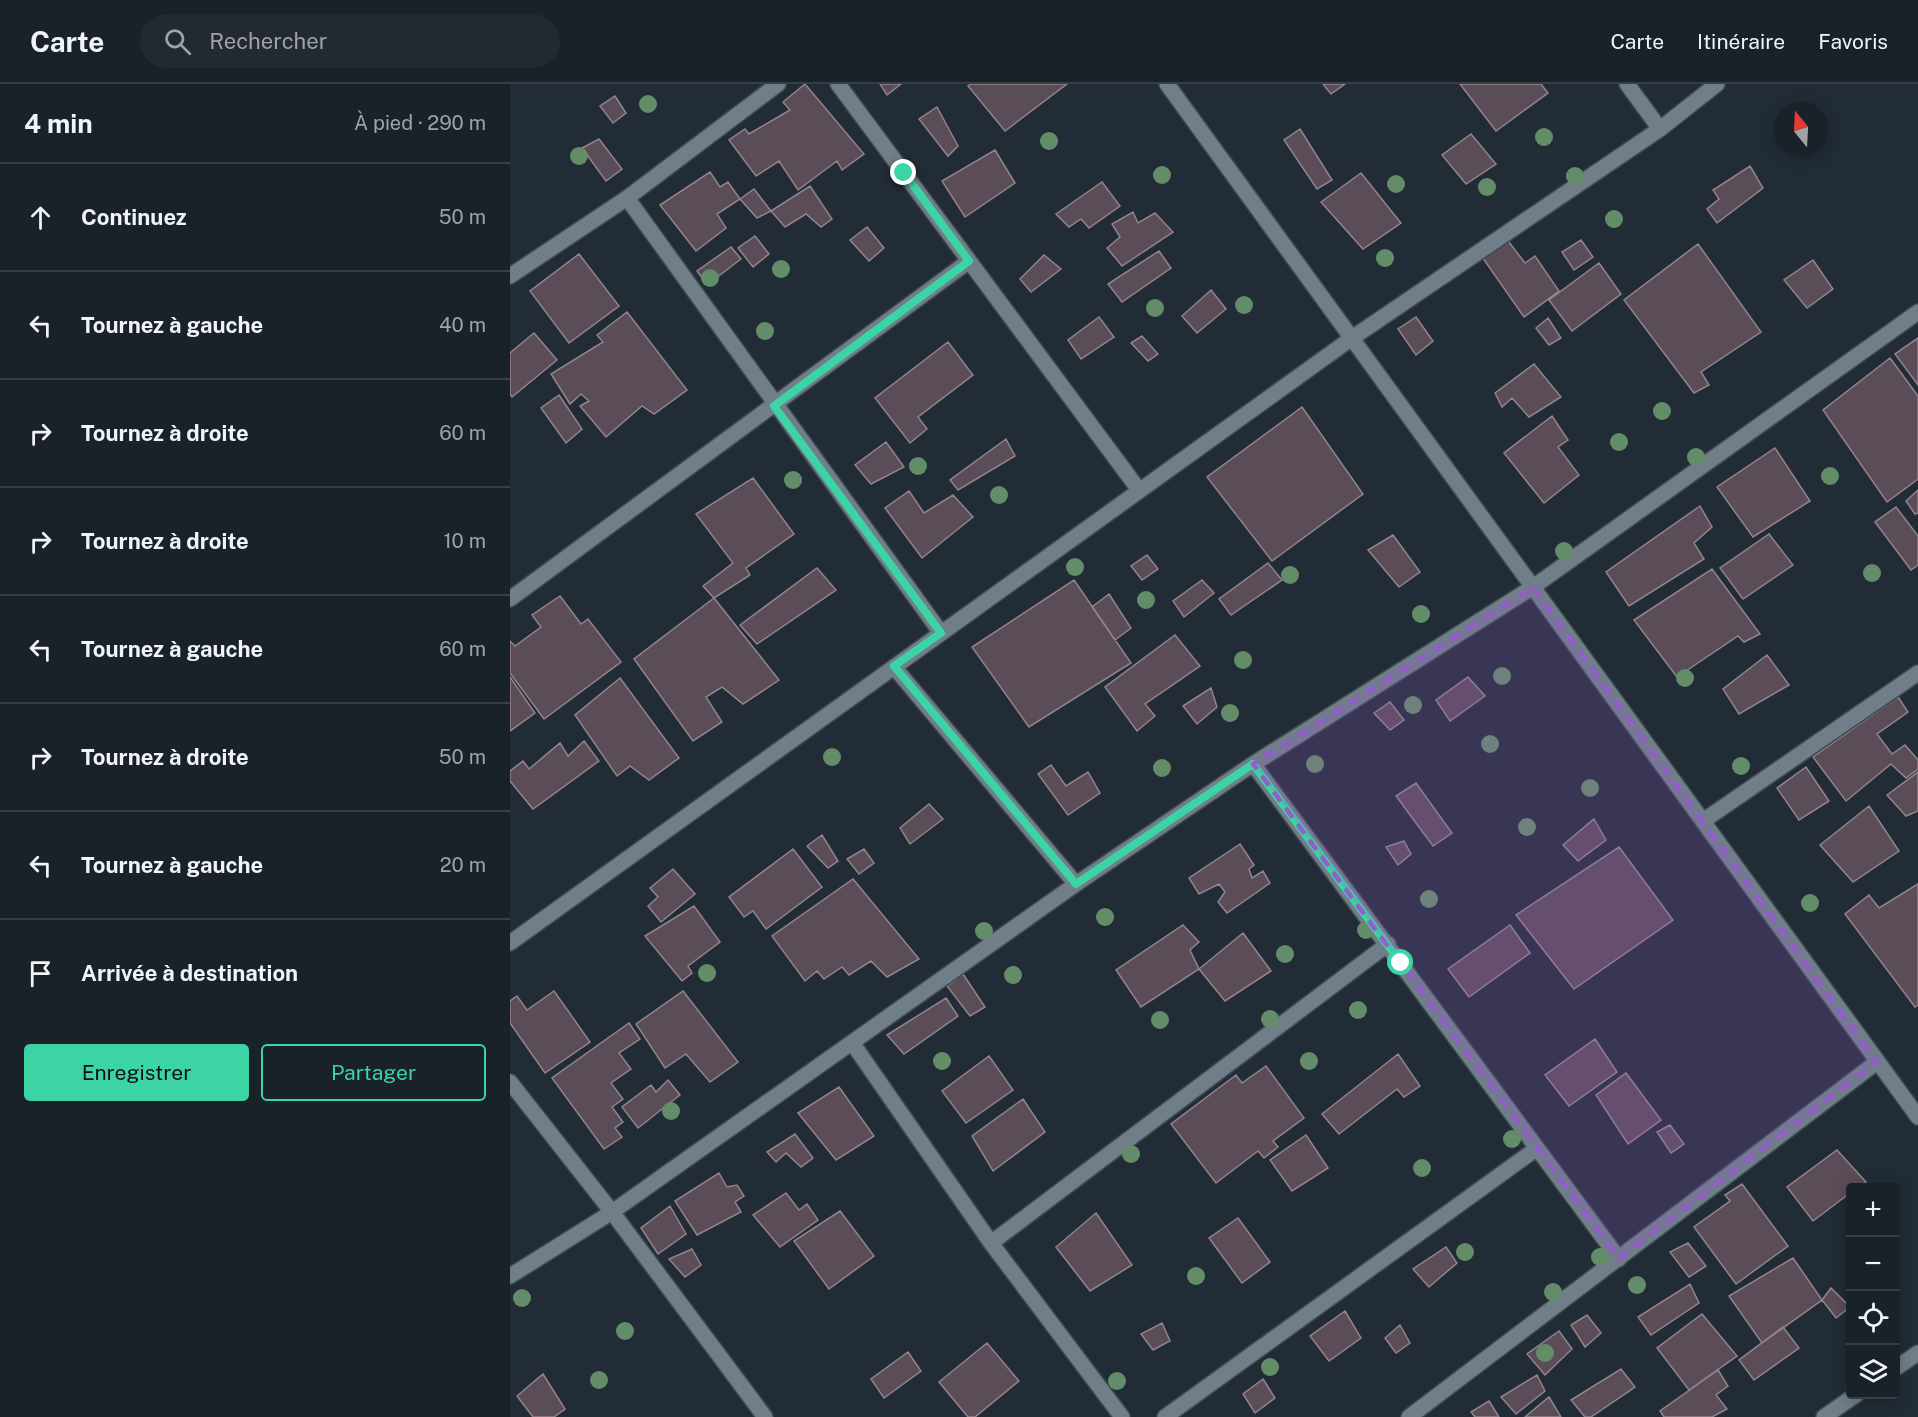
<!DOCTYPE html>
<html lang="fr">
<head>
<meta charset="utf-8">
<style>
  :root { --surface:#192129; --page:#222931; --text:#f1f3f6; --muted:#9fa3a8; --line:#373e46; --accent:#3cd4a4 }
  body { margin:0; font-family:"Public Sans",sans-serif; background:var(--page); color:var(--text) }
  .controls { position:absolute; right:18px; bottom:18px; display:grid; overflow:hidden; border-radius:6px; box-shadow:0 3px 15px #0003 }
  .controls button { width:54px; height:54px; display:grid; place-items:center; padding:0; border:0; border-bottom:2px solid var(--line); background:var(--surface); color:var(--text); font:30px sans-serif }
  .compass { position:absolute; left:1264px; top:18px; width:54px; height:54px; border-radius:50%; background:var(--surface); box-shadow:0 3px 15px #0003; rotate:342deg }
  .stop { position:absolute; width:18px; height:18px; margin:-14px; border:4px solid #3cd4a4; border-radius:50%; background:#fff }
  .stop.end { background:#3cd4a4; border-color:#fff; box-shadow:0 2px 6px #0008 }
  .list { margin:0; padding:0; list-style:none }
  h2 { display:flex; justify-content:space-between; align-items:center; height:78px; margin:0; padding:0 24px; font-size:26px }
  h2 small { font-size:20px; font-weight:400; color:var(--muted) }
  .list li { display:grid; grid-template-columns:39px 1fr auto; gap:18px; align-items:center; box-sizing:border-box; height:108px; padding:0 24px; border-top:2px solid var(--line) }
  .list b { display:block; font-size:22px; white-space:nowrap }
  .list em { font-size:20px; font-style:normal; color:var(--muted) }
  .actions { display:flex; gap:12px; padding:18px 24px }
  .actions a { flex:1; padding:14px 0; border:2px solid var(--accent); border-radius:6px; text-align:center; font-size:21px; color:var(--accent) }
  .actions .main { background:var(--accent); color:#111 }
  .icon { flex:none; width:33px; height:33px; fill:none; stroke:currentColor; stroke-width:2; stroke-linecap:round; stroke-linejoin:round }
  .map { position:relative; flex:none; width:1408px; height:1333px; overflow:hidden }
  header { display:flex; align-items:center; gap:36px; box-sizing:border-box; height:84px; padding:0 30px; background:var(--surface); border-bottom:2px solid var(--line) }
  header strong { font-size:28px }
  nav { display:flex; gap:33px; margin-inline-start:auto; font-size:21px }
  .search { width:420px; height:54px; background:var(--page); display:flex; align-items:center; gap:15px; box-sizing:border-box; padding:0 21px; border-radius:33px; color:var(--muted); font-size:22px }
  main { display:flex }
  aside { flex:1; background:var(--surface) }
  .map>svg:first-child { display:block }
  .building { fill:#5b4d57; stroke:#92838d; stroke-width:1.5 }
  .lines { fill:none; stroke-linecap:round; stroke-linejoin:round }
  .street-casing { stroke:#3e4951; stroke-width:18 }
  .secondary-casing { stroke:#3e4951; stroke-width:18 }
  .street { stroke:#707e89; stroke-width:15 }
  .secondary { stroke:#707e89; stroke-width:15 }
  .tree { fill:#638d68 }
  .route { stroke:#3cd4a4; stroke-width:8 }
  .marked { fill:#955ccc; fill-opacity:0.2; stroke:#955ccc; stroke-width:4.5; stroke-dasharray:12 8; stroke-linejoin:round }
</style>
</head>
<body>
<header>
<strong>Carte</strong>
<div class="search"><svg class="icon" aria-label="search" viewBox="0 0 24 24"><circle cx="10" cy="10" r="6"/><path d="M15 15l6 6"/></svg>Rechercher</div>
<nav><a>Carte</a><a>Itinéraire</a><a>Favoris</a></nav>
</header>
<main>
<aside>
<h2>4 min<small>À pied · 290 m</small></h2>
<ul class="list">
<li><svg class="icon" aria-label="ahead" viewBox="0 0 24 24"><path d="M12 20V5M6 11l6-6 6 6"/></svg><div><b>Continuez</b></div><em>50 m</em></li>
<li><svg class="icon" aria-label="left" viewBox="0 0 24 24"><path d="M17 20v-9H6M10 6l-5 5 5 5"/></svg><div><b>Tournez à gauche</b></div><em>40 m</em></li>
<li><svg class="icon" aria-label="right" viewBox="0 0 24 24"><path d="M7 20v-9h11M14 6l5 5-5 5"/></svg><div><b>Tournez à droite</b></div><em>60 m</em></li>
<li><svg class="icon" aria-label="right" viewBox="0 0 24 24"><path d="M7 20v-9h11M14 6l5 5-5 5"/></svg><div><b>Tournez à droite</b></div><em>10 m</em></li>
<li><svg class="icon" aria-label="left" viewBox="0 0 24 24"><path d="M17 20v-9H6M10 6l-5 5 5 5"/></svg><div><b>Tournez à gauche</b></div><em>60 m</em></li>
<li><svg class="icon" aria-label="right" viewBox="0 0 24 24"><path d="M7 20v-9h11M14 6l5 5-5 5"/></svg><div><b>Tournez à droite</b></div><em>50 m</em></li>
<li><svg class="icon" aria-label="left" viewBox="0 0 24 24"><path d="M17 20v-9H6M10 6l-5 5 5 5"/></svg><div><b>Tournez à gauche</b></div><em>20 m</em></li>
<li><svg class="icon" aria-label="arrive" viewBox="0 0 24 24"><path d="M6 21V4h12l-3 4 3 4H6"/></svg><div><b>Arrivée à destination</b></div></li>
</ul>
<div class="actions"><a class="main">Enregistrer</a><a>Partager</a></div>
</aside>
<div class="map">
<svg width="1408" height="1333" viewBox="0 0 1408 1333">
  <rect width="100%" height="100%" fill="#212c37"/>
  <path class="building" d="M295 0 354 70 332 86 327 77 288 106 269 77 246 92 219 56 235 45 239 50 280 26 273 18Z
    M370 0H391L377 11Z
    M461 0H557L495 47 458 2Z
    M813 0H835L821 10Z
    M950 0H1031L1038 9 986 47Z
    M105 12 116 29 103 39 90 22Z
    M427 23 448 62 438 72 409 35Z
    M790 45 822 96 807 105 774 56Z
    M961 50 986 80 956 100 932 71Z
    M89 55 112 85 96 97 72 64Z
    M485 66 505 99 455 133 432 97Z
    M1240 82 1253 104 1207 139 1197 125 1209 115 1203 106Z
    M200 88 210 103 218 98 230 115 207 130 216 144 186 167 150 121Z
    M851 89 891 139 853 165 811 118Z
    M592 98 610 122 579 144 571 135 559 143 546 130Z
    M300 102 322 135 311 143 296 130 275 143 261 127Z
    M244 105 261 127 247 134 230 115Z
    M623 128 628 139 645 129 663 148 612 182 597 164 610 153 602 140Z
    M357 143 374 164 359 177 340 156Z
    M245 152 259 170 243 183 228 164Z
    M995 153 1015 179 1025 172 1049 207 1014 233 970 170Z
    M1071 156 1083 173 1064 186 1052 168Z
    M1188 160 1251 248 1191 288 1199 301 1184 309 1114 216Z
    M221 163 231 175 197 201 187 187Z
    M649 167 661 184 612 218 598 200Z
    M69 170 109 222 59 259 20 207Z
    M534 171 551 185 521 208 510 195Z
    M1303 176 1323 205 1297 224 1274 196Z
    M1089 179 1111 210 1062 247 1039 216Z
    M701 206 716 225 687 249 672 232Z
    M117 228 177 306 144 330 132 322 96 353 70 322 79 317 71 310 60 320 41 290 93 258 87 251Z
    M589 233 604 253 571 275 558 256Z
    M906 233 923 257 906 271 888 245Z
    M1038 234 1051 254 1039 261 1026 244Z
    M24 249 47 276 2 313 0 310V269Z
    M632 252 648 270 638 277 621 259Z
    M1408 254V301L1385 270Z
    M438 258 463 291 408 333 417 345 400 359 365 314Z
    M1380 274 1408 312V395L1377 418 1313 326Z
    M1024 280 1051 313 1019 333 1002 314 992 323 985 309Z
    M49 311 72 345 56 359 31 324Z
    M792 323 853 410 762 477 697 393Z
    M1042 332 1058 356 1048 363 1069 391 1034 419 994 369Z
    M496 355 505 372 448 406 440 396Z
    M376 358 394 383 361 400 345 381Z
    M1265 364 1300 417 1243 453 1207 403Z
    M243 394 284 450 236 484 240 491 204 514 193 502 223 479 186 430Z
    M1408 406V429L1405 430 1396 417Z
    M399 407 414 429 443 411 463 433 412 474 375 424Z
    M1190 422 1202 443 1184 459 1194 475 1119 522 1096 488Z
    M1386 423 1408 452V481L1401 486 1365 438Z
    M1259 450 1283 481 1233 515 1210 484Z
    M883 451 910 488 889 503 858 466Z
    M637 471 648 485 632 496 621 482Z
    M758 479 772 496 721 531 709 515Z
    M307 484 326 506 247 560 230 541Z
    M1202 485 1250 550 1234 558 1228 552 1167 593 1124 536Z
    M564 496 621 579 519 643 462 563Z
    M692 496 704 509 674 533 663 517Z
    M599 510 621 544 605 556 582 523Z
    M50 512 71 540 78 535 111 578 34 635 0 589V557L5 562 31 543 22 531Z
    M204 514 269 596 233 620 212 603 196 613 212 638 183 657 124 575Z
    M665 551 690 582 635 620 645 632 627 647 595 603Z
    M1257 571 1279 601 1229 630 1213 605Z
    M0 593 25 629 0 647Z
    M958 593 975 612 940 637 926 616Z
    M110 594 169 674 139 696 120 682 107 692 65 631Z
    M701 604 707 623 687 640 673 622Z
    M1388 613 1398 628 1367 650 1382 670 1395 661 1408 676V685L1396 694 1381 680 1336 717 1303 673Z
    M880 618 894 636 880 646 864 629Z
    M74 657 89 677 23 725 0 697V687L13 677 19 685 50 659 58 672Z
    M541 681 556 702 578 688 590 709 558 731 528 690Z
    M1296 683 1319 717 1289 736 1267 704Z
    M1408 688V727L1396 732 1377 711Z
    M906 699 942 749 923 762 886 712Z
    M419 720 433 735 400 760 390 744Z
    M1359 722 1389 767 1343 798 1310 761Z
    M1084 735 1096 756 1068 777 1053 761Z
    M312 751 328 777 318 784 297 762Z
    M894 757 901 770 888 781 876 763Z
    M730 760 744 781 739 785 742 794 753 787 760 799 717 829 708 818 715 808 709 800 689 810 679 794Z
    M1109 763 1163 836 1064 905 1006 831Z
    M283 765 312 803 256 845 243 827 234 833 219 813Z
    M354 765 364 779 349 790 337 775Z
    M163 785 185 810 151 838 138 822 148 813 140 804Z
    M343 795 409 875 377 893 361 877 339 891 332 883 314 895 307 887 295 897 262 852Z
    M1408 800V921L1405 923 1335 830 1359 811 1369 824Z
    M184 822 210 858 178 882 182 889 172 897 135 852Z
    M673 841 689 858 680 866 689 885 631 923 606 886Z
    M1000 841 1020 869 959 913 938 885Z
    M733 849 761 887 715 917 689 885Z
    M453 890 475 923 460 932 437 902Z
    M44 907 80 958 35 989 0 939V917L7 912 17 926Z
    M173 907 228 978 200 998 176 970 155 984 126 940Z
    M436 914 448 932 394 970 377 951Z
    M119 939 130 955 109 969 121 985 101 999 113 1015 102 1023 113 1038 105 1044 112 1053 94 1065 42 994Z
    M1085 955 1107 988 1059 1022 1035 991Z
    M888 970 910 1002 894 1013 887 1005 829 1050 812 1030Z
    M479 972 503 1006 456 1039 432 1007Z
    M756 982 794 1034 763 1057 768 1063 754 1074 748 1067 706 1099 661 1040 726 991 732 999Z
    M1116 989 1151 1036 1118 1060 1086 1011Z
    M158 996 170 1011 128 1044 112 1023 141 1001 146 1008Z
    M329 1003 364 1052 326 1076 288 1029Z
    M513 1015 535 1048 483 1087 462 1052Z
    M1160 1041 1174 1060 1161 1069 1147 1048Z
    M285 1050 303 1074 291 1083 276 1069 266 1078 257 1068Z
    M796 1051 818 1084 782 1107 760 1076Z
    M1327 1066 1356 1098 1349 1104H1340V1109L1303 1137 1277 1103Z
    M209 1089 217 1103 227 1101 234 1112 225 1118 231 1128 187 1151 165 1117Z
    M1232 1100 1278 1162 1226 1200 1184 1143 1220 1117 1215 1111Z
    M276 1109 289 1126 297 1120 308 1136 270 1163 243 1131Z
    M160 1122 176 1150 148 1170 131 1144Z
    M330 1127 364 1172 319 1205 284 1157Z
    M586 1129 622 1181 580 1207 546 1163Z
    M728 1134 760 1178 732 1199 699 1154Z
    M1178 1159 1196 1182 1179 1193 1160 1168Z
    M936 1163 947 1179 919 1203 903 1185Z
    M182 1165 191 1181 175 1193 159 1175Z
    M1283 1174 1312 1216 1252 1259 1219 1212Z
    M1180 1200 1189 1219 1141 1251 1128 1233Z
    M1321 1204 1340 1223 1326 1234 1312 1216Z
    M835 1227 851 1254 819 1277 800 1252Z
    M1192 1230 1227 1272 1179 1306 1147 1264Z
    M1077 1231 1091 1249 1075 1263 1061 1241Z
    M652 1239 660 1257 643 1266 631 1250Z
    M890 1241 900 1259 886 1269 875 1254Z
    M1273 1243 1289 1264 1244 1296 1229 1276Z
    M1049 1247 1062 1265 1035 1291 1017 1270Z
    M477 1259 509 1297 465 1333H458L429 1298Z
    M398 1268 411 1287 374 1314 361 1295Z
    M1111 1285 1125 1303 1081 1333H1075L1061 1316Z
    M1208 1286 1218 1302 1206 1311 1217 1325 1202 1333H1154L1150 1327Z
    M33 1290 55 1325 44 1333H23L7 1312Z
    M1027 1291 1035 1307 1006 1330 991 1313Z
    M753 1295 765 1314 745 1329 733 1310Z
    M1039 1313 1051 1333H1015Z
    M979 1317 989 1333H965L961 1328Z"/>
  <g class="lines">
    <g class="street-casing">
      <path id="street" d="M328 0 629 406
        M1117 0 1150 45
        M117 114 431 549
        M0 192 117 114 268 0
        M842 254 1150 45 1207 0
        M0 515 459 177
        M384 583 566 800
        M743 680 1109 1175
        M1193 737 1408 589
        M343 960 481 1159 612 1333
        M0 998 102 1128 255 1333
        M481 1159 878 860
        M0 1192 102 1128 566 800 743 680 1023 503 1408 228
        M1386 1284 1408 1269
        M655 1333 1026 1065
        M899 1333 1367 978
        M1314 1333 1347 1310"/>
    </g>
    <g class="secondary-casing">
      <path id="secondary" d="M657 0 1408 1033
        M0 859 842 254"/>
    </g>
    <use href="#street" class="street"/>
    <use href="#secondary" class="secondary"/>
  </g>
  <g class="tree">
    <circle cx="138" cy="20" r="9"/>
    <circle cx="1034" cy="53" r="9"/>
    <circle cx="539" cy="57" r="9"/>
    <circle cx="69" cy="72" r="9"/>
    <circle cx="652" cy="91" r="9"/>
    <circle cx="1065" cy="92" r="9"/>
    <circle cx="886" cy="100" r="9"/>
    <circle cx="977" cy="103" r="9"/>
    <circle cx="1104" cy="135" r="9"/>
    <circle cx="875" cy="174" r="9"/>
    <circle cx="271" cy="185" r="9"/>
    <circle cx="200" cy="194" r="9"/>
    <circle cx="734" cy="221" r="9"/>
    <circle cx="645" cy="224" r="9"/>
    <circle cx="255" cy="247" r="9"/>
    <circle cx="1152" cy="327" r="9"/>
    <circle cx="1109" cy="358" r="9"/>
    <circle cx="1186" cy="373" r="9"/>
    <circle cx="408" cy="382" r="9"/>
    <circle cx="1320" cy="392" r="9"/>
    <circle cx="283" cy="396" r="9"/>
    <circle cx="489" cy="411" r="9"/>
    <circle cx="1054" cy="467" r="9"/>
    <circle cx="565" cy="483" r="9"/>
    <circle cx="1362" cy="489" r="9"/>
    <circle cx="780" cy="491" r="9"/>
    <circle cx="636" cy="516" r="9"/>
    <circle cx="911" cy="530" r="9"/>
    <circle cx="733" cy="576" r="9"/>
    <circle cx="992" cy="592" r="9"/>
    <circle cx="1175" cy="594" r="9"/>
    <circle cx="903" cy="621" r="9"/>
    <circle cx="720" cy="629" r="9"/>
    <circle cx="980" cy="660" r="9"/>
    <circle cx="322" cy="673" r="9"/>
    <circle cx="805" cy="680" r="9"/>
    <circle cx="1231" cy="682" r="9"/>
    <circle cx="652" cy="684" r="9"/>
    <circle cx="1080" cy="704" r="9"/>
    <circle cx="1017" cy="743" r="9"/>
    <circle cx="919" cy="815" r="9"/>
    <circle cx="1300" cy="819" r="9"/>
    <circle cx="595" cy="833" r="9"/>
    <circle cx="856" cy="846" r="9"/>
    <circle cx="474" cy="847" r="9"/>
    <circle cx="775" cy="870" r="9"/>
    <circle cx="197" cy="889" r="9"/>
    <circle cx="503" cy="891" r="9"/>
    <circle cx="848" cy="926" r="9"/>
    <circle cx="760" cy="935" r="9"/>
    <circle cx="650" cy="936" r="9"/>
    <circle cx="432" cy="977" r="9"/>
    <circle cx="799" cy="977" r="9"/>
    <circle cx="161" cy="1027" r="9"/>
    <circle cx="1002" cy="1055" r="9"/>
    <circle cx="621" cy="1070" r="9"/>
    <circle cx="912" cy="1084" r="9"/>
    <circle cx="955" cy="1168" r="9"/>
    <circle cx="1090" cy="1173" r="9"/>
    <circle cx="686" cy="1192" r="9"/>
    <circle cx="1127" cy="1201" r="9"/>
    <circle cx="1043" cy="1208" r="9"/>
    <circle cx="12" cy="1214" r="9"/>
    <circle cx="115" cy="1247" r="9"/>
    <circle cx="1035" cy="1269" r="9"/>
    <circle cx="760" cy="1283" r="9"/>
    <circle cx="89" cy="1296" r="9"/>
    <circle cx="607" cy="1297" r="9"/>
  </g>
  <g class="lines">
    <path class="route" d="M394 89 459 177 264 322 431 549 384 582 566 800 743 680 891 879"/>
  </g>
  <path class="marked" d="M1023 503 1367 978 1109 1175 743 680Z"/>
</svg>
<div class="controls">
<button>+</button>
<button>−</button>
<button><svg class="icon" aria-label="locate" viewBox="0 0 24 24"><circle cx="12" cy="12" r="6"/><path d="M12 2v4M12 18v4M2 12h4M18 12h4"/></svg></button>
<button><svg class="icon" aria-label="layers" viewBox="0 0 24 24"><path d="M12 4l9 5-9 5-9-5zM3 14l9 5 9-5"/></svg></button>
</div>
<svg class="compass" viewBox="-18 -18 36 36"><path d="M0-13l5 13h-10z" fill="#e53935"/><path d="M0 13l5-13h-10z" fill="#9fa3a8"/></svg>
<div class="stop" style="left:891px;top:879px"></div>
<div class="stop end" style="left:394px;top:89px"></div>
</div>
</main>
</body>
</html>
